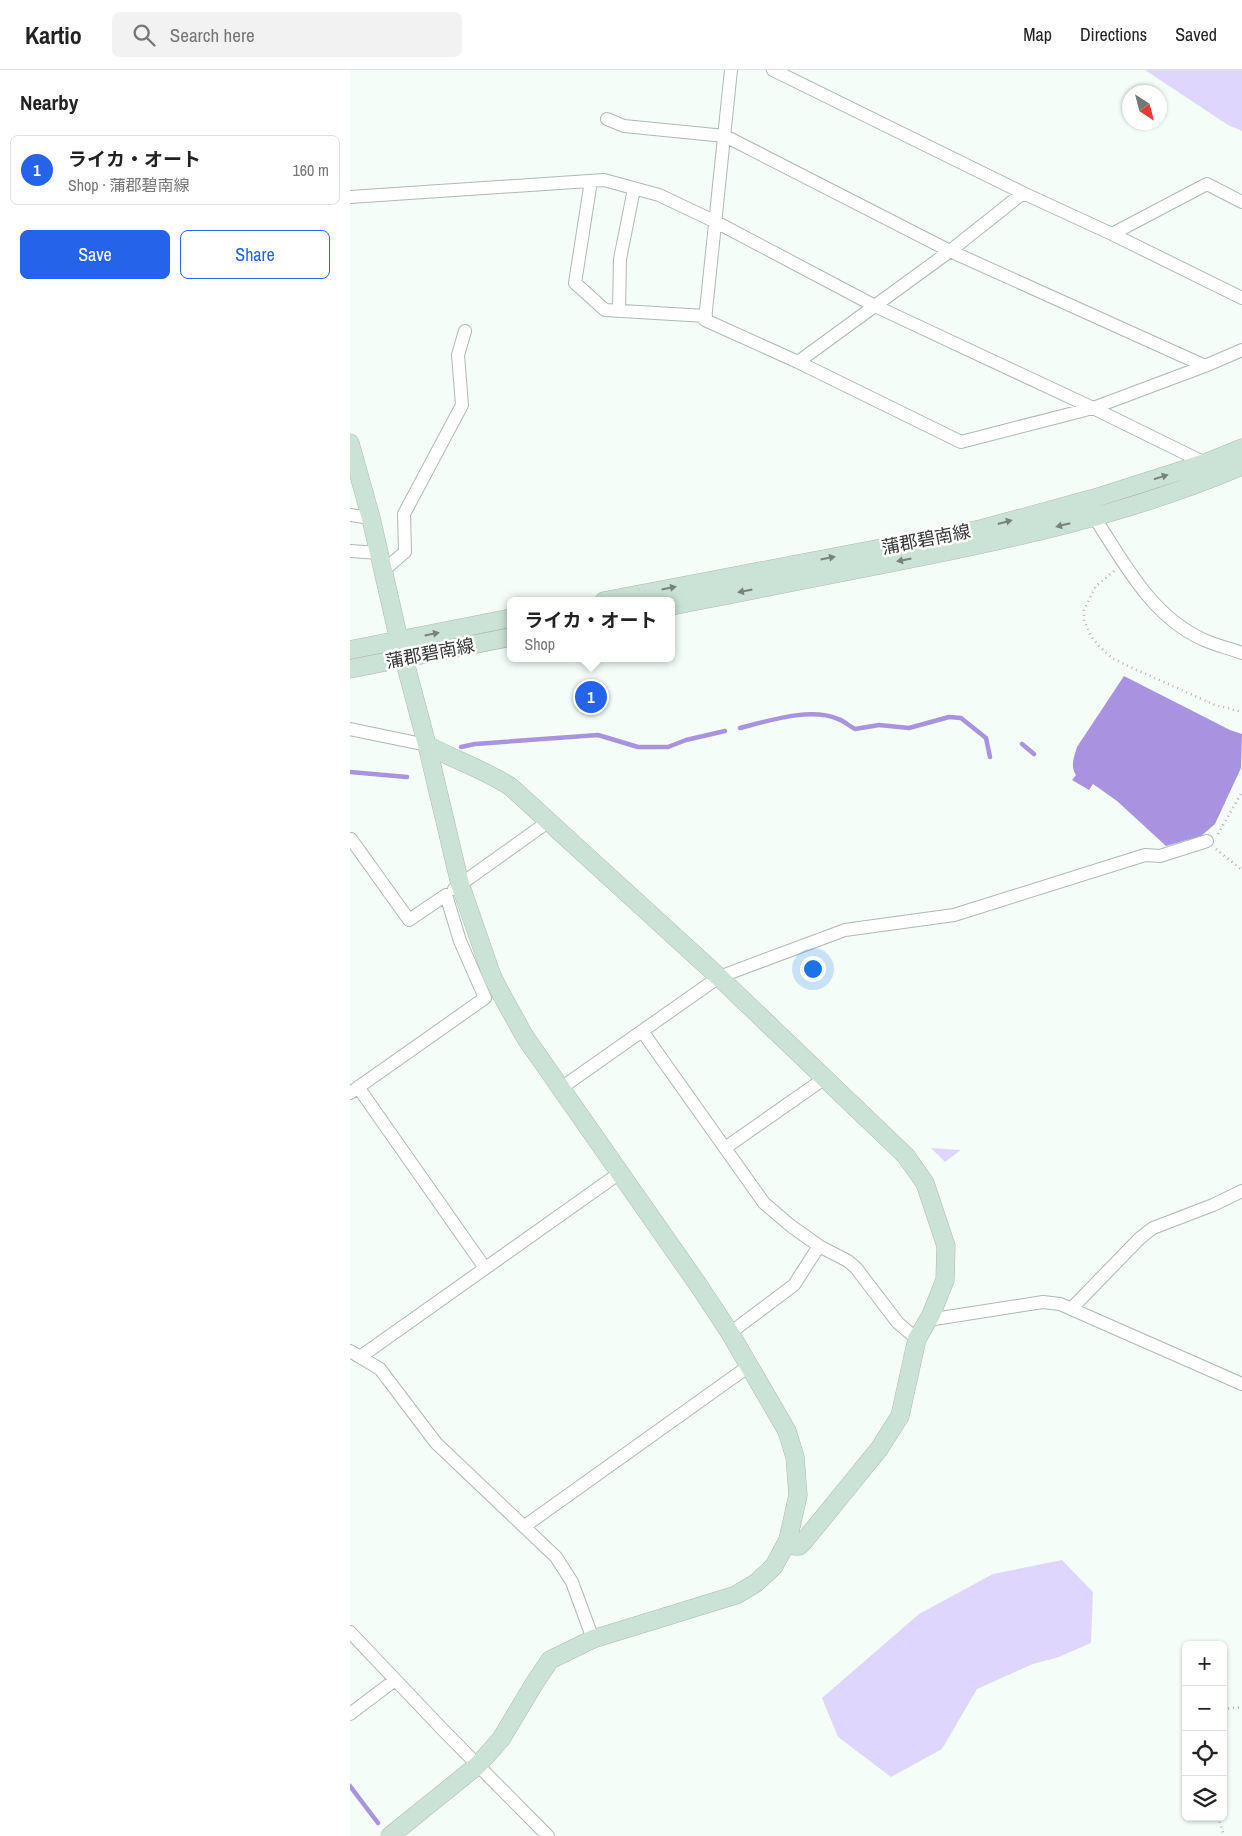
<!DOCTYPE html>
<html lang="en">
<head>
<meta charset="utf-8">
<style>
  :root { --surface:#fff; --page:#f2f2f2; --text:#222; --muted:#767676; --line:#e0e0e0; --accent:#2563eb }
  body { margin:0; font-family:"Archivo Narrow","Noto Sans JP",sans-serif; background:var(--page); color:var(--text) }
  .controls { position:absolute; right:15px; bottom:15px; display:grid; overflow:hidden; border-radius:8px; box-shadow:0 1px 4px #0004 }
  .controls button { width:45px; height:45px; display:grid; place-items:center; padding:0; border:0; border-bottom:1px solid var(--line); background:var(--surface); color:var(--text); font:25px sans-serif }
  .compass { position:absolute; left:772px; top:15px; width:45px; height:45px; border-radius:50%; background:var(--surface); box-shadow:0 1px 4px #0004; rotate:144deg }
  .you { position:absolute; left:462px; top:898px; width:18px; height:18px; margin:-12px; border:4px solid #fff; border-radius:50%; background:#1a73e8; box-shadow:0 0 0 8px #1a73e833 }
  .badge { display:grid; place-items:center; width:32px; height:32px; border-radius:50%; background:var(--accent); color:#fff; font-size:16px; font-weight:700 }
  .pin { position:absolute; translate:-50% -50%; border:2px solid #fff; box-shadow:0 1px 5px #0006 }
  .popup { position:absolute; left:157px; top:527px; width:168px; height:65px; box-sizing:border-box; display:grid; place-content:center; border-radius:8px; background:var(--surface); filter:drop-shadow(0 1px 4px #0005); font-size:16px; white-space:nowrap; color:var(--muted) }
  .popup b { font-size:19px; color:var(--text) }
  .popup::after { content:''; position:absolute; left:50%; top:100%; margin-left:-10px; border:10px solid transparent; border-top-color:var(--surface) }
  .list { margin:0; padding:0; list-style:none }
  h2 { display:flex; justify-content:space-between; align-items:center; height:65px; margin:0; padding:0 20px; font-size:21px }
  h2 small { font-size:16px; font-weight:400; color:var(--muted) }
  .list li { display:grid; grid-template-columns:32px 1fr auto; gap:15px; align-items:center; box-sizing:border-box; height:70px; margin:0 10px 10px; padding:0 10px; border:1px solid var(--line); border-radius:8px }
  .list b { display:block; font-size:19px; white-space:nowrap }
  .list p { margin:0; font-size:16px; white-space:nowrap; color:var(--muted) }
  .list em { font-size:16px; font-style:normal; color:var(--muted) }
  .actions { display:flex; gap:10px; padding:15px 20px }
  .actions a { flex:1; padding:11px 0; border:1px solid var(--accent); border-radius:8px; text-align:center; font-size:18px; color:var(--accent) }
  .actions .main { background:var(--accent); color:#fff }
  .icon { flex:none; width:28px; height:28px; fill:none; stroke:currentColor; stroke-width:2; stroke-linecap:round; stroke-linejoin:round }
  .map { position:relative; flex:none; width:892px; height:1766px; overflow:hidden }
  header { display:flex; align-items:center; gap:30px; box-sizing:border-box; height:70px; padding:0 25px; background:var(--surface); border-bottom:1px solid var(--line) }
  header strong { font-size:24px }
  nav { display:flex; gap:28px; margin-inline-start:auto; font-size:18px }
  .search { width:350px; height:45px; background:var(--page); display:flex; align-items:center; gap:12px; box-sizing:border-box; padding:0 18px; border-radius:8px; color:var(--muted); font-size:19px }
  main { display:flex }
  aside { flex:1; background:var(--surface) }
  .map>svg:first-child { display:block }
  .green { fill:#dfd6fd }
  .water { fill:#a793df }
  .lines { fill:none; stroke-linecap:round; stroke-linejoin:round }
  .stream { stroke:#a793df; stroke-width:4.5 }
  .street-casing { stroke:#afb8b2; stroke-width:14 }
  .secondary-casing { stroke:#afb8b2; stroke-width:19 }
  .path { stroke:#abb2ae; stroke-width:2.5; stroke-dasharray:1 4; stroke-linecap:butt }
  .street { stroke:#fff; stroke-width:12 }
  .secondary { stroke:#cbe3d6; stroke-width:18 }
  .oneway { fill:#77847d }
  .labels { text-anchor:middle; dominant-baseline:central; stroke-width:5; stroke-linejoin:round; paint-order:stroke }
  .street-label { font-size:18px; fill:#333634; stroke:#fff }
</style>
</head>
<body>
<header>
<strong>Kartio</strong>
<div class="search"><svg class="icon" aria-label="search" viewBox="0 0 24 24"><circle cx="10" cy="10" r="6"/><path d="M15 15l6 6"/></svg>Search here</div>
<nav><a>Map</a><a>Directions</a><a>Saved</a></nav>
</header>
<main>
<aside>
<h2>Nearby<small></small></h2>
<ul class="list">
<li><span class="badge">1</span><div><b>ライカ・オート</b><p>Shop · 蒲郡碧南線</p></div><em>160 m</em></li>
</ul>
<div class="actions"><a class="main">Save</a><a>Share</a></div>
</aside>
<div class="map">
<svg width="892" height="1766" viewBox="0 0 892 1766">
  <rect width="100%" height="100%" fill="#f4fdf8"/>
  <path class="green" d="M795 0H892V61L878 55Z
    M581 1078 611 1080 595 1092Z
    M712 1490 743 1522 741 1573 709 1587 683 1594 627 1619 592 1679 541 1707 488 1667 472 1628 569 1544 643 1504Z"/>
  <path class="water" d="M774 606 880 660 892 664 891 698 865 754 851 766 816 776 767 731 743 714 739 720 722 710 726 705C720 696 724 687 727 677Z"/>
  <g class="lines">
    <path class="stream" d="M390 658C418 651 460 637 488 649 494 651 499 656 505 659L529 655 559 658 599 647 611 648 636 668 640 687
      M672 674 684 684
      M111 677 125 674 248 665 288 677H318L336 670 375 661
      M0 702 57 707
      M0 1716 28 1753"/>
    <g class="street-casing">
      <path id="street" d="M381 0 355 250 448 292 611 372 743 338 855 296 892 280
        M423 0 673 123 762 164 892 228
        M257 49 274 56 375 66 600 181 855 296
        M241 111 225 213 255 240 356 246
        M0 127 254 110 309 125 366 152 525 236 743 338 855 393
        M762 164 857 114 892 132
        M269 240 270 189 284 119
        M448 292 600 181 673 123
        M0 445 21 448
        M744 447C774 492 800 545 852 569 864 575 879 578 892 583
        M0 481 29 483
        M34 500 55 482 54 444 112 335 108 285 115 261
        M0 659 77 675
        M0 770 1 769 59 850 96 825 110 871 135 928 0 1023
        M104 819 199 751
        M292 961 414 1133 441 1156 469 1176 498 1191 506 1198 548 1253 567 1269
        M8 1017 135 1198
        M211 1018 369 907 495 860 604 845 795 785 810 786 857 771
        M375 1078 475 1008
        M722 1238 790 1168 803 1158 863 1135 892 1121
        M578 1250 693 1232 710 1234 892 1314
        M380 1263 444 1215 469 1176
        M0 1281 30 1299 86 1373 206 1487 222 1512 243 1569
        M10 1287 271 1102
        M175 1456 399 1296
        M0 1562 94 1661 198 1766
        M0 1644 45 1610"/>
    </g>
    <g class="secondary-casing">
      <path id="secondary" d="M0 373 21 448 49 570 77 675C105 690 135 700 161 717L369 907 556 1086 575 1113 596 1176 595 1210 581 1245 567 1269 550 1346 529 1379 455 1470 449 1476H445L438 1470
        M254 531 631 459 745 428 855 393 892 378
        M321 536C394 521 467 507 540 493 658 470 780 444 892 396
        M0 580 161 548
        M0 599 161 567
        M40 1766 128 1695 151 1669 184 1614 200 1590 243 1569 386 1525 406 1513 424 1496 438 1470 448 1425 445 1387 437 1361 380 1263 349 1216 175 967 149 920 142 906 110 814 77 675"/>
    </g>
    <path class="path" d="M764 501 746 516 734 540V551L741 566 748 575 762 588 778 596 865 635 892 642
      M868 764 892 722
      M866 779 892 800
      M873 1639 892 1637
      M868 1747 874 1766"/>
    <use href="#street" class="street"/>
    <use href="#secondary" class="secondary"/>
  </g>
  <defs><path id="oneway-solid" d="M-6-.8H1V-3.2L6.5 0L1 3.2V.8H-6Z" transform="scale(1.25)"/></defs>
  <g class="oneway">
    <use href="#oneway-solid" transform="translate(811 407) rotate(-18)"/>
    <use href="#oneway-solid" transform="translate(655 452) rotate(-15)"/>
    <use href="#oneway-solid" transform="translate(713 455) rotate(166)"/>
    <use href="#oneway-solid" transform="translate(478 488) rotate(-11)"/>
    <use href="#oneway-solid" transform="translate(554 490) rotate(169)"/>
    <use href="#oneway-solid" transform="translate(319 518) rotate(-11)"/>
    <use href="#oneway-solid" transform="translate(395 521) rotate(169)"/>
    <use href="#oneway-solid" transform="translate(82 564) rotate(-11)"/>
  </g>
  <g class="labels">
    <g class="street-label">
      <text transform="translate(576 469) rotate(-11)">蒲郡碧南線</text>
      <text transform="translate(80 583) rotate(-11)">蒲郡碧南線</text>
    </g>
  </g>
</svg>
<div class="controls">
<button>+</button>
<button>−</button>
<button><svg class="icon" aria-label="locate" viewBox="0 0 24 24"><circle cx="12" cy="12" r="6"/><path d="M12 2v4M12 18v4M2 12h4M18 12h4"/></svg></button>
<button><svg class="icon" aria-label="layers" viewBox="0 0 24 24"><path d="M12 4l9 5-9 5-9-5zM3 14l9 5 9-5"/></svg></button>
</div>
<svg class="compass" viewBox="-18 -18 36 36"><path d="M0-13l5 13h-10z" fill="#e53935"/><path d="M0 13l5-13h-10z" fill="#767676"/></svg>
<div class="you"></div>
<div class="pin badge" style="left:241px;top:627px">1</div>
<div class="popup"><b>ライカ・オート</b>Shop</div>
</div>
</main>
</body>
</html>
